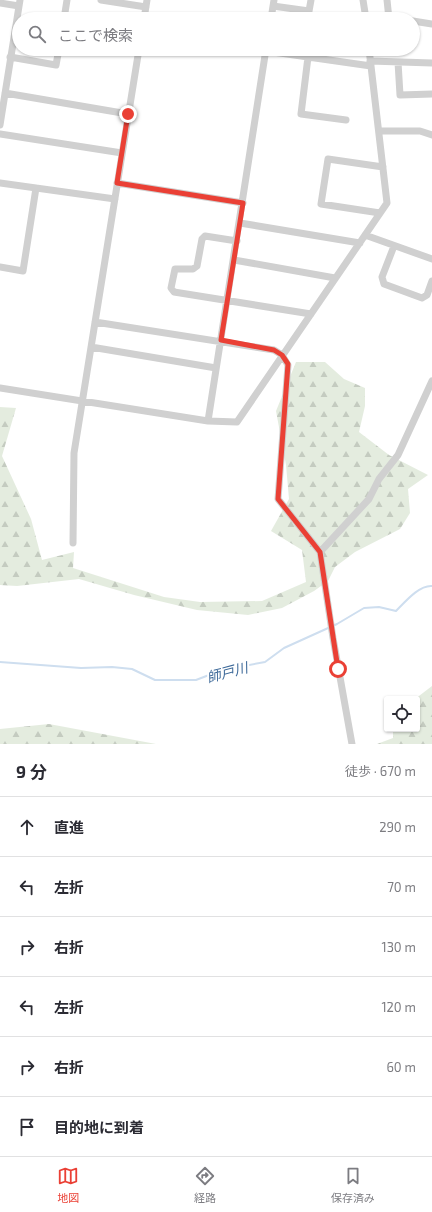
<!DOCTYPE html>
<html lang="ja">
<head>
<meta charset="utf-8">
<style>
  :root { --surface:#fff; --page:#f2f2f3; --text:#2b2b33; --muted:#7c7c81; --line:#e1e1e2; --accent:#ea4035 }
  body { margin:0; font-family:"Exo 2","Noto Sans JP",sans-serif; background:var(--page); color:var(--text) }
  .controls { position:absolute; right:12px; bottom:12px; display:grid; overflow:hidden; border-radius:4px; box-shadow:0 1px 3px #0004 }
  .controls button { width:36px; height:36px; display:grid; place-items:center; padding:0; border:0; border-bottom:1px solid var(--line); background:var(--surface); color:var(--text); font:20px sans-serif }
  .stop { position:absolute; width:12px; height:12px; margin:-9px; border:3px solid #ea4035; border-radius:50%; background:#fff }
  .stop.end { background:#ea4035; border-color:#fff; box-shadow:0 1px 4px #0008 }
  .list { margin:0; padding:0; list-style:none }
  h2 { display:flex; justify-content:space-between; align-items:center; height:52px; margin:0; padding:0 16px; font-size:17px }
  h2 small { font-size:13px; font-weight:400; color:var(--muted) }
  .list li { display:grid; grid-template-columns:26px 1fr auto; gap:12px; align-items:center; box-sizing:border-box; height:60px; padding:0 16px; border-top:1px solid var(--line) }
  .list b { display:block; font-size:15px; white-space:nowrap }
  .list em { font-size:13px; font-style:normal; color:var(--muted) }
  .icon { flex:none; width:22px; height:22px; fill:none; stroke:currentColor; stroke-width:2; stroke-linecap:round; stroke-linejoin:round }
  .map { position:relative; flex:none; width:432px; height:744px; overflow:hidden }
  .search { position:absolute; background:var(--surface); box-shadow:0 1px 3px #0004; left:12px; right:12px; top:12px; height:44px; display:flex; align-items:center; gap:10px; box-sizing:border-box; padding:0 14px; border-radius:22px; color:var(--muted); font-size:15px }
  .sheet { height:412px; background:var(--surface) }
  nav { display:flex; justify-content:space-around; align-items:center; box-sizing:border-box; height:56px; border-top:1px solid var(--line); background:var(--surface); font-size:11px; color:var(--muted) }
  nav a { display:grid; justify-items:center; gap:2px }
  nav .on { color:var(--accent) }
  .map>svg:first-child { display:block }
  .forest { fill:url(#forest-firs) }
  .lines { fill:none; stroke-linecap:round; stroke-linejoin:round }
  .stream { stroke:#cedeef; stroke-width:2 }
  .minor { stroke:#d0d0d0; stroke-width:7 }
  .route { stroke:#ea4035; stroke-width:5 }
  .labels { text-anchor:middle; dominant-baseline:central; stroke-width:4; stroke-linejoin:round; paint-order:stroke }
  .water-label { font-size:14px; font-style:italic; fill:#3d6999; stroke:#fff }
</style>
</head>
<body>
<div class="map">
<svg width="432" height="744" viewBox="0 0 432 744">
  <defs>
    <pattern id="forest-firs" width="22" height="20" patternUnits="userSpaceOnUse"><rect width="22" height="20" fill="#e4ecdf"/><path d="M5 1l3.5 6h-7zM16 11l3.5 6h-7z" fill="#c4cbc0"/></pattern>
  </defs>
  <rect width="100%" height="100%" fill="#fff"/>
  <path class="forest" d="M296 362H325L344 379 365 388V406L359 432 389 455 428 475 408 489 410 513 400 529 355 552 335 567 328 581 314 591 282 608 248 615 197 610 134 595 79 579 17 586 0 585V407L16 408 2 456 31 519 42 560 74 552 73 568 164 597 200 602 262 601 306 582 302 550 271 531 289 499 286 465 276 411Z
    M432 686V744H377L393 738V729H417V699H415Z
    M49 724 156 744H0V729Z"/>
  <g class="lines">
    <path class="stream" d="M0 662 81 668 112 667 132 669 155 680H196L222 670 265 662 284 648 337 624 364 608 379 607 396 611C405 602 419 585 432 586"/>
    <path class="minor" d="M101 0 146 7
      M363 0 366 19
      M387 0 389 19
      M0 3 19 6
      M273 6 309 11 311 0
      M64 19 67 0
      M144 19 147 0
      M271 19 274 0
      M413 21 432 24
      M266 51 371 66
      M10 57 56 65 59 49
      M308 57 301 114 346 120
      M370 61 432 63
      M398 62 400 95 432 94
      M5 93 128 114
      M0 125 20 0
      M379 131H420L432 135
      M0 134 122 153
      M0 183 115 199
      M117 183 243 203
      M380 213 321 204 328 159 383 167
      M240 223 360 243
      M365 235 432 259
      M237 241 205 236 202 239 197 266 193 269H175L171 288 174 292 311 314
      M394 246 382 277 384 284 422 298 427 295 432 281
      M234 260 335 278
      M0 267 23 271 36 188
      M95 322 274 350 282 355 288 365 278 499 320 552 333 638 352 744
      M91 347 216 368
      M0 388 208 421 237 422 387 203 369 49
      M208 421 266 49
      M73 543 74 453 139 49
      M320 552 369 499 379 479 398 455 432 381"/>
  </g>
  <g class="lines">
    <path class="route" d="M128 114 117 183 243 203 221 340 274 350 282 355 288 364 278 499 320 552 338 669"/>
  </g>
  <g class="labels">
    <g class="water-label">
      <text transform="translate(227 672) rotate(-15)">師戸川</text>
    </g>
  </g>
</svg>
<div class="controls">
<button><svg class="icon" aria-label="locate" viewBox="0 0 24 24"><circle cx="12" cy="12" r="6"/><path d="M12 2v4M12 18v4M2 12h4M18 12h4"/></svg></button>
</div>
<div class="stop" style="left:338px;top:669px"></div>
<div class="stop end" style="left:128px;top:114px"></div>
<div class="search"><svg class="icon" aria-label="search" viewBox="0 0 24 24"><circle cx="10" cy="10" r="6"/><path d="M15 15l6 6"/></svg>ここで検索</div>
</div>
<section class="sheet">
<h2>9 分<small>徒歩 · 670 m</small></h2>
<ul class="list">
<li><svg class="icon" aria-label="ahead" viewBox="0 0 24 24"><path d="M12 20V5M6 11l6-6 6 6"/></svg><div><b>直進</b></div><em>290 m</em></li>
<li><svg class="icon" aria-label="left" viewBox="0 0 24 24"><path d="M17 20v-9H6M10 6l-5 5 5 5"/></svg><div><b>左折</b></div><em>70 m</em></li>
<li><svg class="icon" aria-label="right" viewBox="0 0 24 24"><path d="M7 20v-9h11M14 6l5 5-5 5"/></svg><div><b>右折</b></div><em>130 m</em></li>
<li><svg class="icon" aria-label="left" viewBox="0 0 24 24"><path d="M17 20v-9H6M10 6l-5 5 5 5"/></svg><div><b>左折</b></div><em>120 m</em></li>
<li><svg class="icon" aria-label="right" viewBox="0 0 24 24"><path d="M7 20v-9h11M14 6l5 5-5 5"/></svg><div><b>右折</b></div><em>60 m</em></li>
<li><svg class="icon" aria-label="arrive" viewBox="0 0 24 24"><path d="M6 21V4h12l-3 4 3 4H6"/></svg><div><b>目的地に到着</b></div></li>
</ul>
</section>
<nav>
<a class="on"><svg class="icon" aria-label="map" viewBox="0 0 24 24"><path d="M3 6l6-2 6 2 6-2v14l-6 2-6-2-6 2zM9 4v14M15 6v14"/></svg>地図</a>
<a><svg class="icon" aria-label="directions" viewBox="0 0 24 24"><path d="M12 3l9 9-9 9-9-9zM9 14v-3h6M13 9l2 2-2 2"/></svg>経路</a>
<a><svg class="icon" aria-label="saved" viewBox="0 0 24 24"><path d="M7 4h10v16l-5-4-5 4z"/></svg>保存済み</a>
</nav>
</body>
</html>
